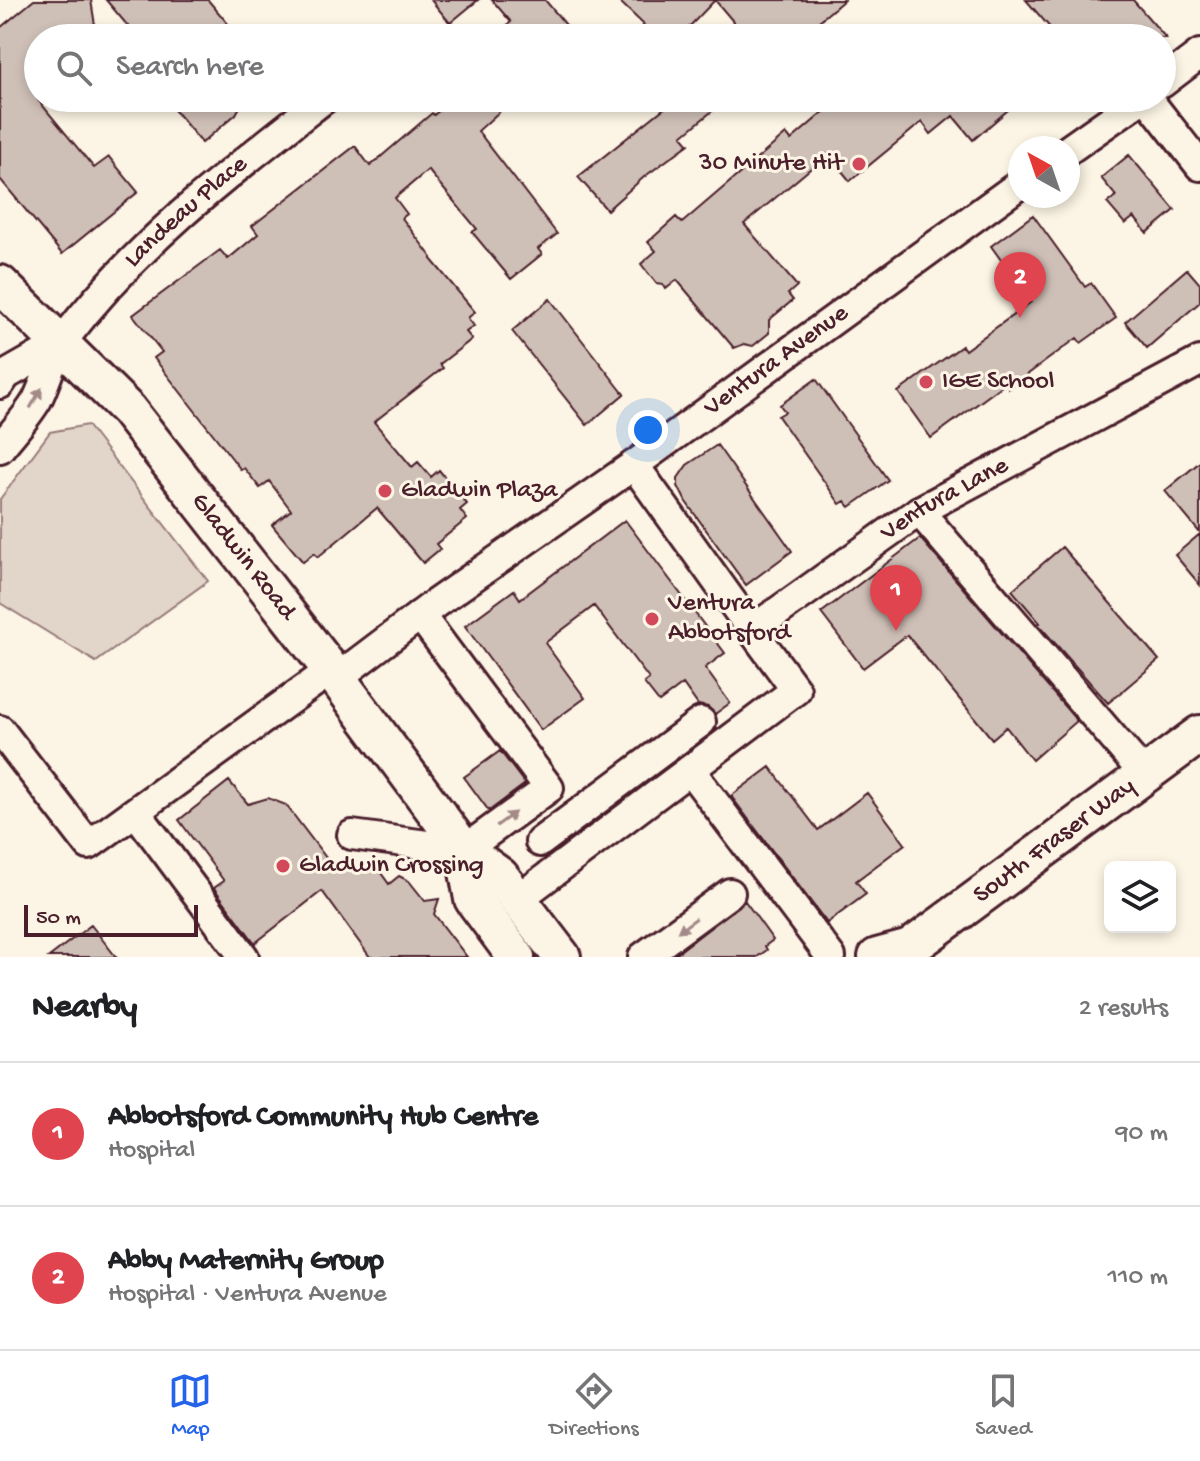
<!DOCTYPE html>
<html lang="en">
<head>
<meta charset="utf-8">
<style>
  :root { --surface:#fff; --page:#f6f6f6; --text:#202124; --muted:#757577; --line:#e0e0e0; --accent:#2563eb }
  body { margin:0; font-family:"Gochi Hand",sans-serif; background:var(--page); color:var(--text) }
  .controls { position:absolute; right:24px; bottom:24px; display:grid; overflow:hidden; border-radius:12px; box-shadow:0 4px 12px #0003 }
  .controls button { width:72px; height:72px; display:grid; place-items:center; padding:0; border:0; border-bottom:2px solid var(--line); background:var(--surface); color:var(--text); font:40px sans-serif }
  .compass { position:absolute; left:1008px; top:136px; width:72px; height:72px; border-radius:50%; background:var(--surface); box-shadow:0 4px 12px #0003; rotate:320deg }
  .scale { position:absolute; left:24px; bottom:20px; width:174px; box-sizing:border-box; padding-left:8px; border:4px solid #4a1f2b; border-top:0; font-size:22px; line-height:28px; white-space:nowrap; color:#4a1f2b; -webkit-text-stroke:6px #fcf5e5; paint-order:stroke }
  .you { position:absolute; left:648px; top:430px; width:28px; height:28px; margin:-20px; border:6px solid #fff; border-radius:50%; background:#1a73e8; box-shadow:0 0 0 12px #1a73e833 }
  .badge { display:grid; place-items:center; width:52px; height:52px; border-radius:50%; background:var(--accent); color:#fff; font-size:26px; font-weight:700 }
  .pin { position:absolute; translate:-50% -66px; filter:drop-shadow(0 2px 4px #0008) }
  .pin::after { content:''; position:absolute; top:42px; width:28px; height:24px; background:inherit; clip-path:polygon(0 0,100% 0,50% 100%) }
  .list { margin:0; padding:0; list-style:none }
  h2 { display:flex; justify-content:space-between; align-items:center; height:104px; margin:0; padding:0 32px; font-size:34px }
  h2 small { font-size:26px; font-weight:400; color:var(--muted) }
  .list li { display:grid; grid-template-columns:52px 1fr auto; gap:24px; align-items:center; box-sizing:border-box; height:144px; padding:0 32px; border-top:2px solid var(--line) }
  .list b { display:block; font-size:30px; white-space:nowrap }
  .list p { margin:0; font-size:26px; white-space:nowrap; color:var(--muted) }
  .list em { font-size:26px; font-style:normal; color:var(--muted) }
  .icon { flex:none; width:44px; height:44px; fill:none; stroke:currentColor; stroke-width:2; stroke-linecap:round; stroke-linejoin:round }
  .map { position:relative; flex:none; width:1200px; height:957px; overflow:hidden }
  .search { position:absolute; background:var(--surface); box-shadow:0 4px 12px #0003; left:24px; right:24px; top:24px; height:88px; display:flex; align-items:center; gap:20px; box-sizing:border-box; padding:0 28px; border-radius:44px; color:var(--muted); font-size:30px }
  .sheet { height:392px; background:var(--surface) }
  nav { display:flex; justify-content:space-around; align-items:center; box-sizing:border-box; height:112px; border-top:2px solid var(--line); background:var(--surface); font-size:22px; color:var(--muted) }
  nav a { display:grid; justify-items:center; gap:4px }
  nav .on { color:var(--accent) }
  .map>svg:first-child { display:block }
  .green { fill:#e2d5ca; stroke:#967a7a; stroke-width:2 }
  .building { fill:#cfc0b7; stroke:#4a1f2b; stroke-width:2 }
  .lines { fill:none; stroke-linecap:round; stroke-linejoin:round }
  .minor-casing { stroke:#4a1f2b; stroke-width:34 }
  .major-casing { stroke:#4a1f2b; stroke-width:42 }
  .minor { stroke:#fcf5e5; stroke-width:28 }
  .major { stroke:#fcf5e5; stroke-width:36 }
  .oneway { fill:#a38a88 }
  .poi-dot { fill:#d1495b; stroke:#fcf5e5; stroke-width:3 }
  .labels { text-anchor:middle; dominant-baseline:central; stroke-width:6; stroke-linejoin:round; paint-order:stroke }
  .poi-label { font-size:26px; fill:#4a1f2b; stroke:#fcf5e5; text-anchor:start }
  .street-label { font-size:26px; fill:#4a1f2b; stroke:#fcf5e5 }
</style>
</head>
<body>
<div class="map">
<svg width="1200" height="957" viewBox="0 0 1200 957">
  <rect width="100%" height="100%" fill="#fcf5e5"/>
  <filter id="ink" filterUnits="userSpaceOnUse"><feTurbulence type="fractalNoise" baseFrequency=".0125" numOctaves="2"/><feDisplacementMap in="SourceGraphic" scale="16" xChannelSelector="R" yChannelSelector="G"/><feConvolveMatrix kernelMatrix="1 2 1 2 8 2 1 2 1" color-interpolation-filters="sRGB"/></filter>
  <g filter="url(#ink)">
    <path class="green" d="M87 425 208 581 96 662 0 603V499L50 432Z"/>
    <path class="building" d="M34 0H91L97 38H38V100L94 168 109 157 138 192 62 254 0 179V28Z
      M106 0H208L240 38H138Z
      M431 0H478L450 23Z
      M492 0H545L577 38H492L511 22Z
      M618 0H844L799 38H747L715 0 688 28 698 38H649L640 29 644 25Z
      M1026 0H1133L1166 38H1059Z
      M164 98H245L236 114 202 143Z
      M454 98H488L500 111 478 131 557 234 538 249 542 254 511 279 472 232 477 229 428 170 395 198 407 214 402 218 432 258 431 259 475 312 468 318 474 326 466 332 472 339 440 364 443 368 374 422 412 467 418 462 431 477 439 470 467 504 460 510 467 519 436 544 440 549 423 563 377 508 318 557 314 553 303 562 272 525 291 510 269 481 260 488 244 468 241 470 154 358 162 352 133 315 220 250 228 259 258 234 252 226 355 146 370 166 432 113 434 115Z
      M677 98H728L682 136 689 144 644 177 607 210 578 177Z
      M840 98H1022L973 140 953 116 931 134 922 122 850 181 828 154 744 224 797 286 788 294 793 300 769 320V333L753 346 744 344 734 348 677 280 666 289 663 284 656 283 641 264 656 251 648 242 676 217 682 223 786 134 791 140Z
      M1129 155 1175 210 1147 233 1134 217 1125 224 1107 203 1116 196 1101 178Z
      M1033 215 1085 287 1091 283 1116 318 1081 343 1077 338 1009 388 1006 383 931 438 898 392 962 346 965 350 1031 302 991 246Z
      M1187 269 1200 284V302L1147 348 1125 322Z
      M550 299 624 394 587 425 512 331Z
      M816 379 888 480 850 507 845 501 840 504 778 416 785 412 780 405Z
      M717 445 792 551 746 585 686 502 678 486V478L687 465Z
      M1200 462V533L1165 491Z
      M625 520 725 653 705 668 730 703 715 714 708 707 698 705 683 684 659 702 644 683 649 679 594 606 545 643 585 698 541 730 465 626 514 590 520 599Z
      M1200 534V585L1175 555Z
      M920 538 1077 721 1032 760 1006 727 992 739 907 635 863 668 821 613Z
      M1062 547 1159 660 1108 703 1038 624 1040 623 1012 590Z
      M500 751 525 784 489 811 464 777Z
      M770 767 818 830 867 793 905 844 856 881 866 894 827 923 731 796Z
      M229 781 248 804 268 798 286 805 330 863 378 869 389 884 399 876 409 881 425 901 439 899 434 914 467 957H370L322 891 255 943 214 888 224 881 179 820Z
      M745 901 773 940 765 946 767 950 757 957H672Z
      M91 925 116 957H49Z"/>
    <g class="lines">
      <g class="minor-casing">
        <g id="minor">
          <path d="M1162 83 1200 54"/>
          <path d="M1147 98 1200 166"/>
          <path d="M1068 150 1142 98"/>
          <path d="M0 384 6 375 62 343"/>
          <path id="s1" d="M0 448C12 433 27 417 37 400 47 380 52 356 65 338 139 241 229 173 325 98"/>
          <path id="s2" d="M634 465 752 630 919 511 1200 361"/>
          <path d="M919 511 1145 775"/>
          <path id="s3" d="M337 678 436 603 634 465 1020 184"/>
          <path d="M0 730 89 845 331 670"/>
          <path d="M690 770 831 957"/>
          <path d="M136 812 244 957"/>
          <path d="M352 835 464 850 549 788 420 615"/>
          <path d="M540 842 701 722"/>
          <path d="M518 899 796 690 752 630"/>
          <path d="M643 957 730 893"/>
        </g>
      </g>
      <g class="major-casing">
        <g id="major">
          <path id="s4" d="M0 284 128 410 331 670 464 850 500 876 562 957"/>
          <path d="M464 850 473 899 516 957"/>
          <path id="s5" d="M877 957 910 948 1200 734"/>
        </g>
      </g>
      <use href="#minor" class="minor"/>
      <use href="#major" class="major"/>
    </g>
    <defs><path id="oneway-solid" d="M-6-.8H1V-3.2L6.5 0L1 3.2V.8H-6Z" transform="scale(2)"/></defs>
    <g class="oneway">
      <use href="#oneway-solid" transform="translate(36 398) rotate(-60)"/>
      <use href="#oneway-solid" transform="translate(506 819) rotate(-36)"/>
      <use href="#oneway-solid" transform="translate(687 925) rotate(144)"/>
    </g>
  </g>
  <g class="poi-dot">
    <circle cx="859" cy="164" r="8"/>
    <circle cx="926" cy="382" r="8"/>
    <circle cx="385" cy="491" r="8"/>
    <circle cx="652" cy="619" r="8"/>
    <circle cx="283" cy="866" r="8"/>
  </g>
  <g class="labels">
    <g class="poi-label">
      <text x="843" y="164" text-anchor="end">30 Minute Hit</text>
      <text x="942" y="382">IGE School</text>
      <text x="401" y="491">Gladwin Plaza</text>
      <text x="668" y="604">Ventura<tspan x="668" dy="30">Abbotsford</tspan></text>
      <text x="299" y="866">Gladwin Crossing</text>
    </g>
    <g class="street-label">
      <text stroke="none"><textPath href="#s1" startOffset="304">Landeau Place</textPath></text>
      <text stroke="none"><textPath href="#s3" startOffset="542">Ventura Avenue</textPath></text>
      <text stroke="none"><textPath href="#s2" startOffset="436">Ventura Lane</textPath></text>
      <text stroke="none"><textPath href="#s4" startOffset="366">Gladwin Road</textPath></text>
      <text stroke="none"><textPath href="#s5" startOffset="214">South Fraser Way</textPath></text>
    </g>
  </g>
</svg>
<div class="controls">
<button><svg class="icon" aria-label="layers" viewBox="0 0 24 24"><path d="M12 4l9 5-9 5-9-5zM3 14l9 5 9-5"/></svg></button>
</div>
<svg class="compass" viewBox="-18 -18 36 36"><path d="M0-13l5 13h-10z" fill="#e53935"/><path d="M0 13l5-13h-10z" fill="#757577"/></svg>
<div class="scale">50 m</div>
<div class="you"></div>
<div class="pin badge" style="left:896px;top:631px;background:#e0444e">1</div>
<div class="pin badge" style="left:1020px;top:318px;background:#e0444e">2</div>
<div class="search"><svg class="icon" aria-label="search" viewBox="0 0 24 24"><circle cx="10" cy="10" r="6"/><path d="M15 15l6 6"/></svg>Search here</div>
</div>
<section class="sheet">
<h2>Nearby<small>2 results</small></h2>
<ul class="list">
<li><span class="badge" style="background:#e0444e">1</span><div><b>Abbotsford Community Hub Centre</b><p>Hospital</p></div><em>90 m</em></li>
<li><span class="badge" style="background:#e0444e">2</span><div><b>Abby Maternity Group</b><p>Hospital · Ventura Avenue</p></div><em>110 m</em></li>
</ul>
</section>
<nav>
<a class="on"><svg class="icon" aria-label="map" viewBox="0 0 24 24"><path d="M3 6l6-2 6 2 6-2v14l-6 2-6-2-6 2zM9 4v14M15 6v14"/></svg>Map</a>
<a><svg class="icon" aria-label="directions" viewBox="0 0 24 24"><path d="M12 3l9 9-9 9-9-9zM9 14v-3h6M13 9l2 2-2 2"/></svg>Directions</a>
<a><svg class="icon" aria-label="saved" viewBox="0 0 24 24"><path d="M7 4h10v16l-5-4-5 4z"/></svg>Saved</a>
</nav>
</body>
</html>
